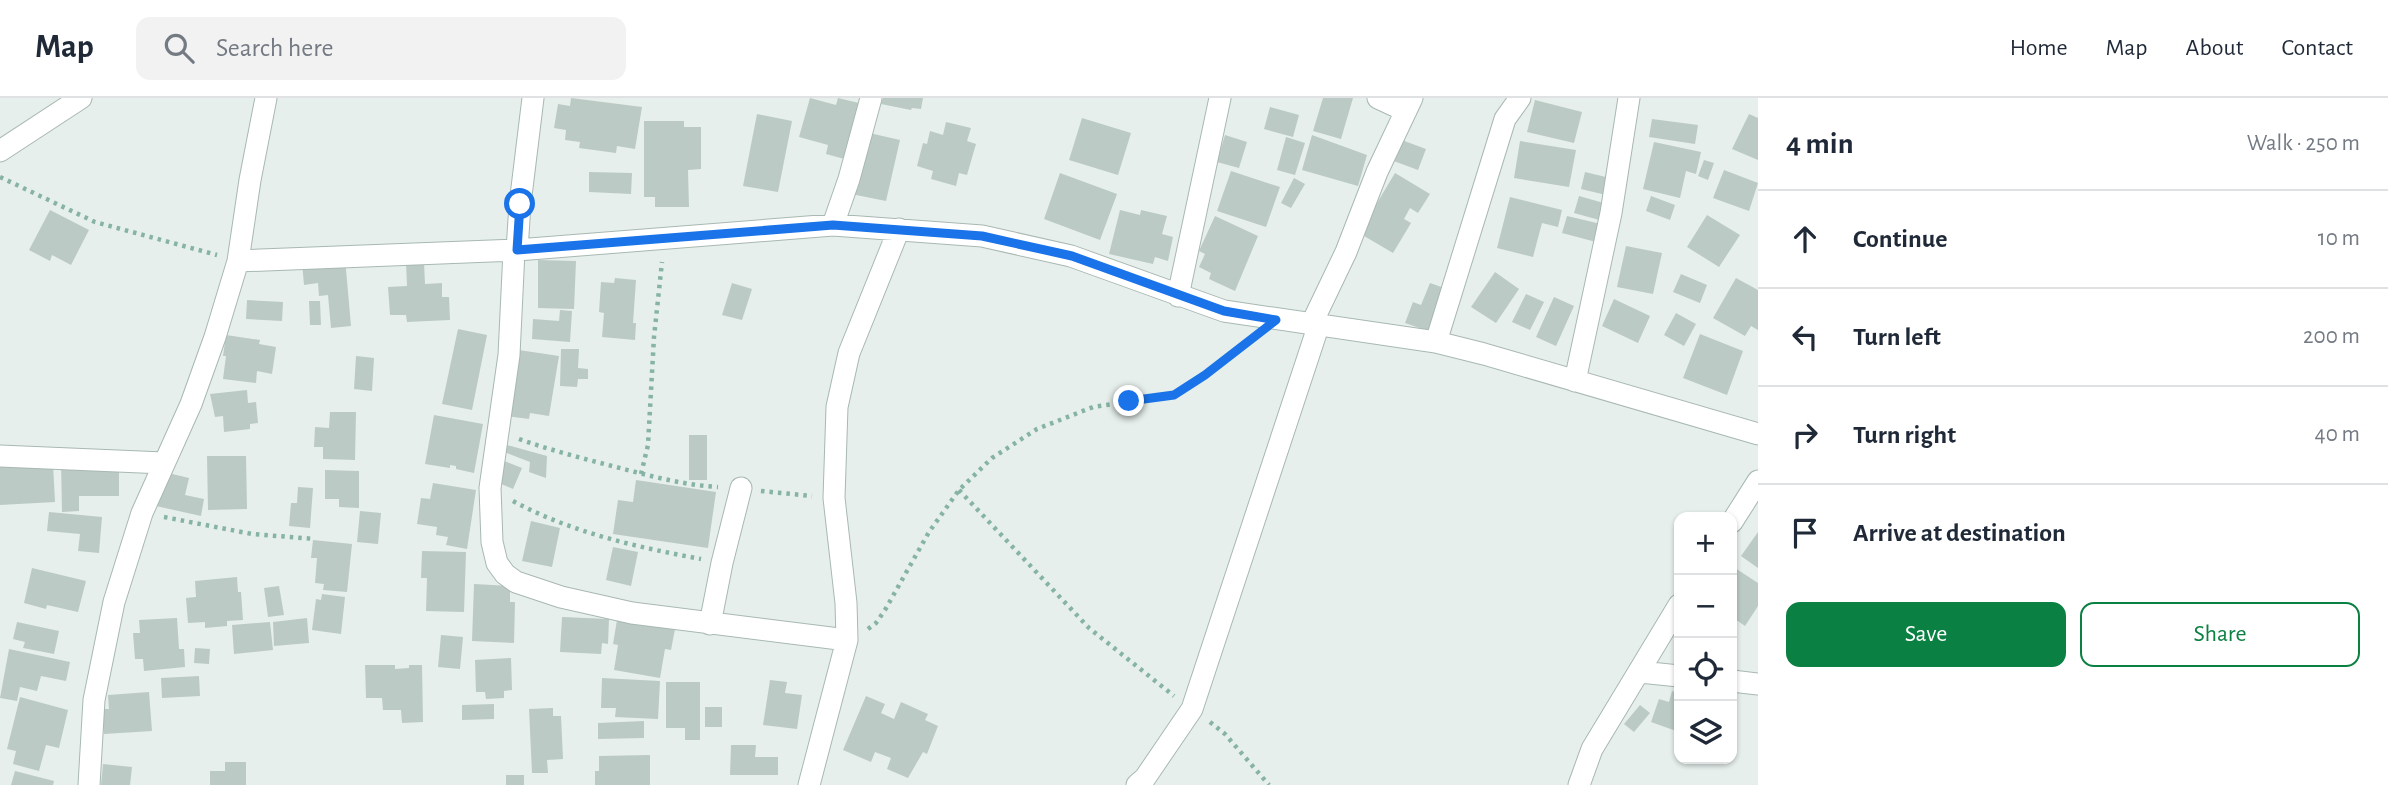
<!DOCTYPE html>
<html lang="en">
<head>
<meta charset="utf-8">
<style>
  :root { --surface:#fff; --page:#f2f2f3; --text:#1f2937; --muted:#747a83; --line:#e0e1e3; --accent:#0b8043 }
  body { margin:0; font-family:"Alegreya Sans",sans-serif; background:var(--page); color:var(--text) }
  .controls { position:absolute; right:21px; bottom:21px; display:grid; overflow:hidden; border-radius:14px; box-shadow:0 2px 5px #0004 }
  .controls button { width:63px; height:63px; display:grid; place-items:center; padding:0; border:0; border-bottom:2px solid var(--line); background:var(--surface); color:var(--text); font:35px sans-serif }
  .stop { position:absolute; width:21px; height:21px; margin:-16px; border:5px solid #1a73e8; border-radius:50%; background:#fff }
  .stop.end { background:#1a73e8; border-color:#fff; box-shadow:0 2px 7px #0008 }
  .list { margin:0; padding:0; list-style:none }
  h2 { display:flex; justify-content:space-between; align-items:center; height:91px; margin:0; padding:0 28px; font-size:30px }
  h2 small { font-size:23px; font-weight:400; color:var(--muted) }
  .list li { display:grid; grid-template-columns:46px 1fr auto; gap:21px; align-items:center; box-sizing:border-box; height:98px; padding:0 28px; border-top:2px solid var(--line) }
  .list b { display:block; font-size:26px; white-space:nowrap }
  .list em { font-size:23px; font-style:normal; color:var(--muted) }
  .actions { display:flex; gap:14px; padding:21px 28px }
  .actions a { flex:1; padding:16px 0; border:2px solid var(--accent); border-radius:14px; text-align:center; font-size:24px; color:var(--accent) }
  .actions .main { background:var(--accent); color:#fff }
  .icon { flex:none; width:38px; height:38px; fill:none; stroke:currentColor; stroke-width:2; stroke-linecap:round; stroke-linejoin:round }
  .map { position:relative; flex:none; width:1758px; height:687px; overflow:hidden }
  header { display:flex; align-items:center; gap:42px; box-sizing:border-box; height:98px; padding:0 35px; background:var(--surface); border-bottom:2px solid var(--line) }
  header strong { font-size:33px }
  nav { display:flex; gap:38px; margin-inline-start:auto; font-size:24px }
  .search { width:490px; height:63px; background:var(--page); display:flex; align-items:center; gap:18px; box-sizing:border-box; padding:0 24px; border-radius:14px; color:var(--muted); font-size:26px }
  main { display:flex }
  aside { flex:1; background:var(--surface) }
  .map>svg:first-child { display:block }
  .building { fill:#bbcac4 }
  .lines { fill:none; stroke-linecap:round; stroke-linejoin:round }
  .street-casing { stroke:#a8b8b2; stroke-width:23 }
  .path { stroke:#86b3a5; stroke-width:4.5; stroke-dasharray:3.5 5; stroke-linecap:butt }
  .street { stroke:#fff; stroke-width:21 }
  .route { stroke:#1a73e8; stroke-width:9 }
</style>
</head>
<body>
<header>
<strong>Map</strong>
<div class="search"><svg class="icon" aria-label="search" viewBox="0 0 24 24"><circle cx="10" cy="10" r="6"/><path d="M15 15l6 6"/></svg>Search here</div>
<nav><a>Home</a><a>Map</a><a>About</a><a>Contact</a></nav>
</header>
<main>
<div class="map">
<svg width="1758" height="687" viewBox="0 0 1758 687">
  <rect width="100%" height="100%" fill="#e6efeb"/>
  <path class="building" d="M571 0 642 9 635 51 617 48 616 55 579 50 580 44 565 42 566 32 554 30 558 6 570 8Z
    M810 0 836 7 838 0 863 6 848 62 826 56 828 47 799 39Z
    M883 0H923L921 11 912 10 911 12 881 6Z
    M1323 0H1353L1341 41 1313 33Z
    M1535 2 1582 14 1574 45 1527 34Z
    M1270 9 1299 17 1293 39 1264 31Z
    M757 16 792 23 778 94 743 88Z
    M1749 16 1758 20V62L1732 51Z
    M1082 20 1131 35 1118 77 1069 62Z
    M1652 21 1698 27 1695 46 1649 39Z
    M644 23H684V29H701V71L688 72 689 109H655V99H644Z
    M946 24 971 30 967 43 976 46 967 77 959 75 956 88 931 81 933 73 917 68 923 45 927 46 930 33 943 37Z
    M865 34 900 42 886 103 851 96Z
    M1225 37 1247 44 1239 70 1217 64Z
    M1312 37 1367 57 1358 88 1302 72Z
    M1286 39 1305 45 1295 77 1277 72Z
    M1399 41 1426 51 1418 72 1391 62Z
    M1520 43 1576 52 1569 89 1514 80Z
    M1654 44 1701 54 1696 76 1686 73 1680 100 1643 91Z
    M1704 62 1714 65 1708 82 1698 78Z
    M1724 72 1758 85 1749 113 1713 100Z
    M1231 73 1280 89 1266 129 1217 113Z
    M589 74 632 75 631 96 589 94Z
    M1585 74 1610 80 1606 97 1581 91Z
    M1060 75 1117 96 1100 142 1044 121Z
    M1395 75 1430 96 1418 115 1410 110 1404 121 1411 125 1393 155 1359 135Z
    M1294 80 1305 86 1291 110 1281 105Z
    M1579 98 1607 106 1603 123 1574 115Z
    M1651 98 1675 107 1670 122 1646 113Z
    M1510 99 1562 112 1558 129 1542 125 1533 159 1497 150Z
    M50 112 89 132 71 167 52 157 50 163 29 152Z
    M1120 112 1140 117 1141 112 1167 118 1162 136 1173 139 1168 163 1155 159 1153 166 1109 156Z
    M1707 117 1740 137 1719 169 1687 149Z
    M1215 118 1258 138 1235 193 1209 181 1211 175 1199 169 1205 156 1199 153Z
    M1567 118 1601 126 1596 144 1562 135Z
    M1626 148 1662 155 1653 196 1617 189Z
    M345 160 351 228 331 230 328 197 319 198 318 185 304 187 302 164Z
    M538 162 576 163 574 211 538 210Z
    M424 164 425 186 442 185V199H449L450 222 407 224 406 217H390L388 189 407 188 406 165Z
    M1495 174 1519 191 1496 225 1471 209Z
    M1681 176 1707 187 1700 205 1673 194Z
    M615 180 636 182 633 225H636L635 242 602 239 604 215 599 214 601 184 614 185Z
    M1736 180 1758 192V232L1751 228 1745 238 1713 220Z
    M732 185 752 191 742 222 722 217Z
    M1430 185 1450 192 1434 235 1405 225 1413 204 1421 207Z
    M1526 196 1544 204 1530 232 1512 224Z
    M1554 199 1574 208 1556 248 1536 239Z
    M1614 201 1650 218 1638 245 1602 228Z
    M247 202 283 204 282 223 246 221Z
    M309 203H320L321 227H310Z
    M560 212 572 213 570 244 532 241 533 221 559 223Z
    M1676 215 1696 226 1684 248 1664 237Z
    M458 231 487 237 472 312 442 306Z
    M1700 236 1743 253 1727 297 1683 280Z
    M226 237 260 242 259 246 276 249 272 276 257 273 256 285 223 281 226 258H223Z
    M512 251 559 258 549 318 530 315 529 321 506 318Z
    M561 251H579L578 270 588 271V281H578L577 289 560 288Z
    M356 258 374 260 372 293 354 291Z
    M247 292 248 305 256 304 258 325 250 326V331L224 334 223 318 215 319 210 296Z
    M330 314H356L355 362 323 361V349H314L315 329 329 330Z
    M434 317 483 326 474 375 456 371V368L450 367V370L425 366Z
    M689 337H707V382H689Z
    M503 346 547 358 546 380 529 374 530 364 499 352Z
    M207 358H246L247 411 208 412Z
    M494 359 522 370 513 391 485 379Z
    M119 362V398H79V413L62 414 61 363Z
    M53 366 55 404 0 407V368Z
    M325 372 359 373V410L339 409V401H325Z
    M164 374 189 380 185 397 204 401 201 418 156 408Z
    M636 382 716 394 708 450 613 436 618 402 633 404Z
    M433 385 476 392 467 451 446 447 448 439 436 437 437 429 417 426 421 400 430 401Z
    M298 389 313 390 310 430 289 428 291 405H297Z
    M360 413 381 415 378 446 357 444Z
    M49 414 102 419 99 455 78 453 80 436 47 433Z
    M531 423 560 430 552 469 522 463Z
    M1758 434V470L1741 458Z
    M313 442 352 446 347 494 323 492 324 486 315 485 317 460H311Z
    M613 449 638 454 631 488 606 482Z
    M422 453 466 454 464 514 426 513 427 480H421Z
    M1732 468 1758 485V508L1745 528 1732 519Z
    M32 470 86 483 78 514 47 507 46 511 24 505Z
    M237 479 238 494H241L243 522 227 523V528L205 530V524L188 525 186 500 196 499 195 483Z
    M474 486 510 488V504H515L514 545 472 543Z
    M279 488 284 517 268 519 264 490Z
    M322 496 345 499 341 536 312 532 316 501 321 502Z
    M618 516 676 526 671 552 665 551 660 580 614 572 618 547 613 546Z
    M562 519 609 521 608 546 602 545 601 556 560 554Z
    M177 520 179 551H184L185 569 144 573 143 561H135L133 535H140L139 522Z
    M307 520 309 545 274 548 273 524Z
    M17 524 59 533 54 556 23 550 25 544 13 541Z
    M270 524 273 552 234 556 232 527Z
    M441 537 463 539 460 571 438 569Z
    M195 550 210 551 209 566 194 565Z
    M9 551 70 564 66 583 41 578 37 593 20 589 17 603 0 600Z
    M511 560 512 592 504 593V600L486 601 485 594H476L475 562Z
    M365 567H395V571L409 570V567H422L423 624 402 625 401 612H383L382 600H366Z
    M199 578 200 598 162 600 161 580Z
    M602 580 660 583 658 621 615 619 616 610H601Z
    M770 582 787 584 785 595 802 597 797 631 763 627Z
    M666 584H700V642H685V630H666Z
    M1672 593 1679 596V634L1651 624 1659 601 1669 604Z
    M149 594 152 633 104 636 102 611H109L108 597Z
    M866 598 885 606 881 615 894 621 901 604 928 616 925 622 938 628 927 656 923 654 908 680 887 671 891 660 875 654 871 664 843 652Z
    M20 599 68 612 59 650 46 647 39 673 13 666 16 653 7 651Z
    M494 606V621L462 622V607Z
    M1640 607 1650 615 1634 634 1624 626Z
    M705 609H722V629H705Z
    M553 610V618H561L563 661 547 662 548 675H532L529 611Z
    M644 623V640L598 641V625Z
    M731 647H756L755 659H778V677H730Z
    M650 657V687H595V673H599V658Z
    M225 664H246V687H210V673H225Z
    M103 666 132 669 130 687H101Z
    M15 673 54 683 53 687H11Z
    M506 677H524V687H506Z"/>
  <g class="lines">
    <g class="street-casing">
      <path id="street" d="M1378 0 1406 13
        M0 53 81 0
        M833 127 849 81 871 0
        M517 152 520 106 533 0
        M514 153 509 257 490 390 492 444 497 465 505 476 516 484 561 499 632 515 847 542
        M238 163 517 152 833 127 982 138 1071 158 1224 213 1436 244 1484 256 1758 336
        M1178 198 1220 0
        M1312 225 1346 154 1377 74 1412 0
        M1436 244 1505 21 1520 0
        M1575 283 1611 115 1629 0
        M0 358 164 365
        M1732 424 1758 383
        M710 526 722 465 741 390
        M1640 574 1679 578
        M1732 583 1758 586
        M89 687 94 602 114 504 142 415 191 306 215 239 238 163 250 82 266 0
        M809 687 847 542 846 505 834 400 837 309 849 255 899 131
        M1137 687 1145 680 1192 611 1319 226
        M1579 687 1592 651 1679 507"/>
    </g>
    <path class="path" d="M0 79 95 124 217 157
      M519 341C550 352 581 360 612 368 647 377 682 387 718 389
      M641 376 648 347 654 239 662 164
      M959 392 1089 530 1174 598
      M761 393 812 398
      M513 403C570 434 636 449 701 461
      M164 419 252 436 315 441
      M868 531 876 525 885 512 929 434 959 392 992 360 1037 331 1093 309 1174 297 1253 240
      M1210 624 1225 636 1269 687"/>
    <use href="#street" class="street"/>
  </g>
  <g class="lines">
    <path class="route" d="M520 106 517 152 833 127 982 138 1072 158 1224 213 1276 222 1205 277 1174 297 1129 303"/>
  </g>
</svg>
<div class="controls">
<button>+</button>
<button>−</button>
<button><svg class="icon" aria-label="locate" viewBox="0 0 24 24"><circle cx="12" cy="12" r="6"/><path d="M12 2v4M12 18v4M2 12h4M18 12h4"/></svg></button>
<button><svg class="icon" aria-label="layers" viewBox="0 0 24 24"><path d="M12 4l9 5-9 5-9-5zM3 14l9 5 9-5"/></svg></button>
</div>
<div class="stop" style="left:520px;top:106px"></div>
<div class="stop end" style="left:1129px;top:303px"></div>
</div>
<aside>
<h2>4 min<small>Walk · 250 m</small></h2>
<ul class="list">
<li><svg class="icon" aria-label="ahead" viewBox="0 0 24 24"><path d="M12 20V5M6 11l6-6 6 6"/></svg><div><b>Continue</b></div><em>10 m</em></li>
<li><svg class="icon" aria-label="left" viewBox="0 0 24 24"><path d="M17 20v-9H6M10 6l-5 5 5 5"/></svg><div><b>Turn left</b></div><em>200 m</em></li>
<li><svg class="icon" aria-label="right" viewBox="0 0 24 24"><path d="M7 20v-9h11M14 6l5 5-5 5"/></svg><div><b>Turn right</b></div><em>40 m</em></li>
<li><svg class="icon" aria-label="arrive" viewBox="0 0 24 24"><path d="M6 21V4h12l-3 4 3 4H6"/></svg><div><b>Arrive at destination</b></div></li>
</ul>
<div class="actions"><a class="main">Save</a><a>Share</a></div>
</aside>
</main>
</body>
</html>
